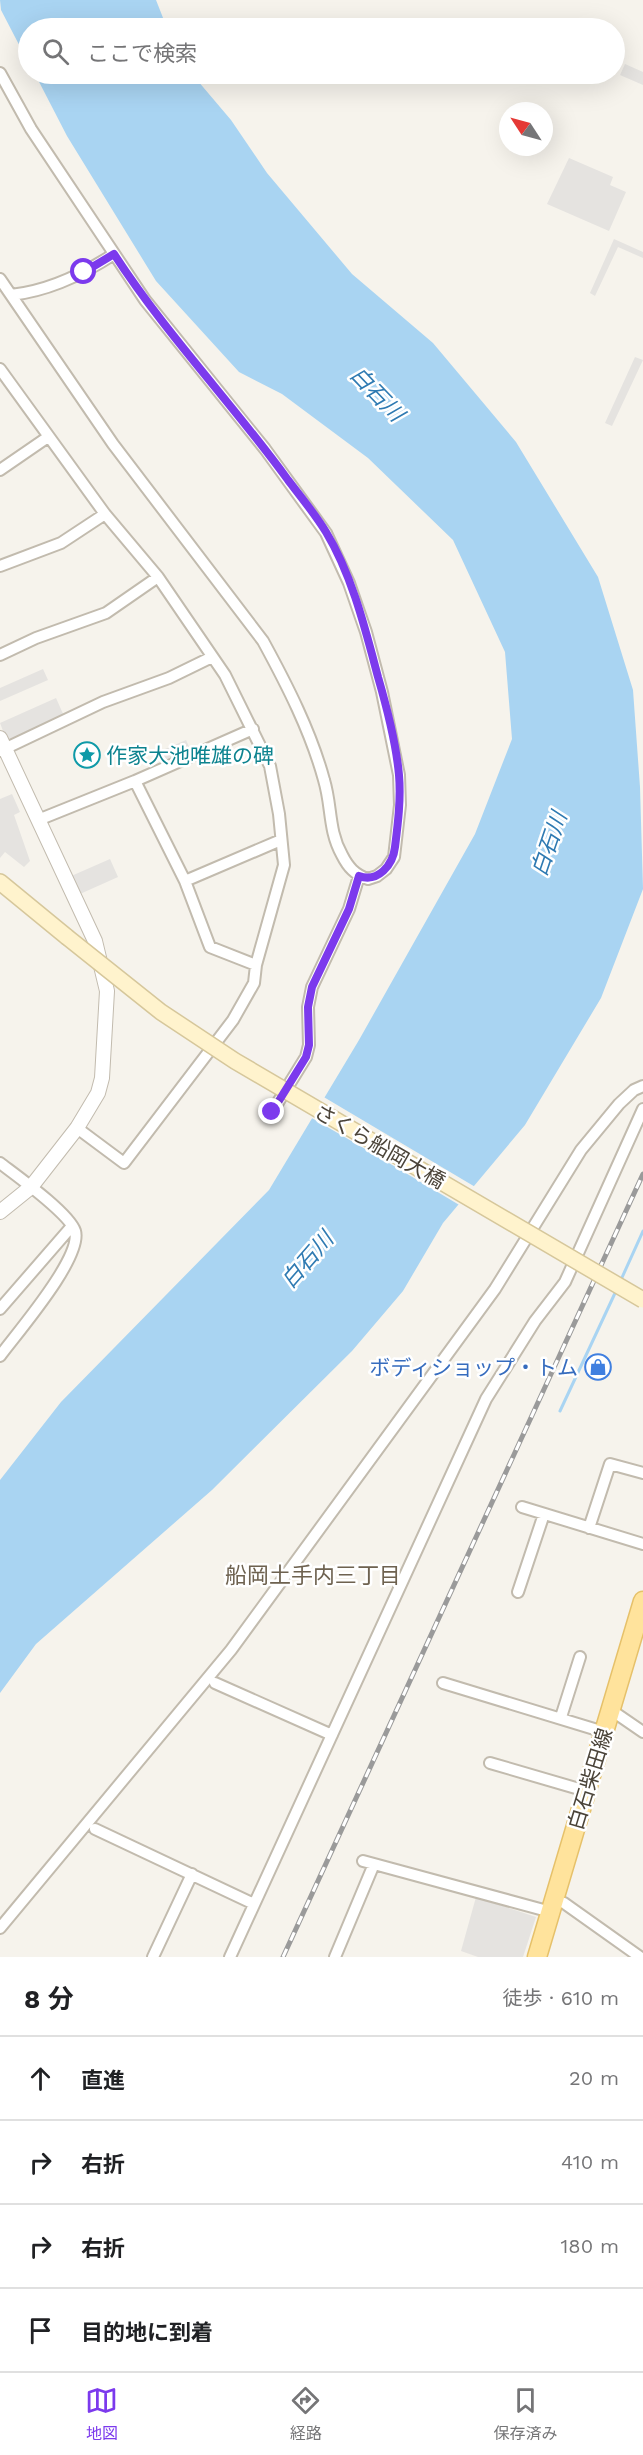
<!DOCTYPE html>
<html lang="ja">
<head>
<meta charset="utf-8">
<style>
  :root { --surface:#fff; --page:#f2f2f2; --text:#202124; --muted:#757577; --line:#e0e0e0; --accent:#7c3aed }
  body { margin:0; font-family:"Work Sans","Noto Sans JP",sans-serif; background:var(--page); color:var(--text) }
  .compass { position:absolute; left:499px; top:102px; width:54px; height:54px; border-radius:50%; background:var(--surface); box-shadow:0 6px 24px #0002; rotate:306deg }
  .stop { position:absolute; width:18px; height:18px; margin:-14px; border:4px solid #7c3aed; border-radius:50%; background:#fff }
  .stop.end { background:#7c3aed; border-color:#fff; box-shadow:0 2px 6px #0008 }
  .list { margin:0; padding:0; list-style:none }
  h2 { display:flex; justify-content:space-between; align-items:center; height:78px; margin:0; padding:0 24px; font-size:26px }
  h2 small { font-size:20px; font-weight:400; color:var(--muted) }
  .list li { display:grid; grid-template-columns:39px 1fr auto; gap:18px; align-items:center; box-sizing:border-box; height:84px; padding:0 24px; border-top:2px solid var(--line) }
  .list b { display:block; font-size:22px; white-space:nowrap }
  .list em { font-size:20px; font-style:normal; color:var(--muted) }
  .icon { flex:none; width:33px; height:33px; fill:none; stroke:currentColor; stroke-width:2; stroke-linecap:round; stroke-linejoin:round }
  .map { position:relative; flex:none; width:643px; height:1957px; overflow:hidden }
  .search { position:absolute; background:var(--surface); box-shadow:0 6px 24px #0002; left:18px; right:18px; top:18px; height:66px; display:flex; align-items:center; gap:15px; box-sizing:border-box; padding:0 21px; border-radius:33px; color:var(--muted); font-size:22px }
  .sheet { height:414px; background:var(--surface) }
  nav { display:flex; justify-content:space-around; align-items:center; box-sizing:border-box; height:84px; border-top:2px solid var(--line); background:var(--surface); font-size:16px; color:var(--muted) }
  nav a { display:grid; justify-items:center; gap:3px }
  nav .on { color:var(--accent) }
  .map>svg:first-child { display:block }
  .parking { fill:#e5e3e0 }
  .water { fill:#a9d4f2 }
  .pier { fill:#f6f3ec }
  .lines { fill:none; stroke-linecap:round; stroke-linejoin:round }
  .stream { stroke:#a9d4f2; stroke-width:3 }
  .minor-casing { stroke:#c2bbae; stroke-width:14 }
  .tertiary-casing { stroke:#c2bbae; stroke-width:16 }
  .secondary-casing { stroke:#d6c79b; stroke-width:18 }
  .primary-casing { stroke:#e6c16a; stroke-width:21 }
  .minor { stroke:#fff; stroke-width:10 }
  .tertiary { stroke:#fff; stroke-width:14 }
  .secondary { stroke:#fff3cd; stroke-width:15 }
  .primary { stroke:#ffe39c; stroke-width:18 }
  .rail-casing { stroke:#9a9a9a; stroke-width:5 }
  .rail { stroke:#fff; stroke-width:3; stroke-dasharray:9; stroke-linecap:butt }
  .secondary-bridge-casing { stroke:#d6c79b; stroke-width:18; stroke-linecap:butt }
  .secondary-bridge { stroke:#fff3cd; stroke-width:15 }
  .route { stroke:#7c3aed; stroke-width:8 }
  .labels { text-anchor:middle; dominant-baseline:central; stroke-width:5; stroke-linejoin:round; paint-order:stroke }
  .culture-label { font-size:21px; fill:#0d838f; stroke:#fff; text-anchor:start }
  .street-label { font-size:21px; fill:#4b4439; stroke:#fff }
  .shop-label { font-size:21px; fill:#366cbe; stroke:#fff; text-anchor:end }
  .water-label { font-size:22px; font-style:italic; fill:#2e7ab2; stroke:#fff }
  .neighbourhood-label { font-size:22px; fill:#6e6250; stroke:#fff }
</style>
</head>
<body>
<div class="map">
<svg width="643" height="1957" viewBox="0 0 643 1957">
  <rect width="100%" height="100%" fill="#f6f3ec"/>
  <path class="parking" d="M625 64 643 72V85L620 75Z
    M569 158 613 177 610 185 626 192 609 231 547 204Z
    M614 239 643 252V258L618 247 595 296 590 293Z
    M635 357 643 360 612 426 605 423Z
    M43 669 48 680 0 701V688Z
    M56 698 64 716 10 739 5 736 0 723Z
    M186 740 191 751 163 763 158 752Z
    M12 794 20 812 14 815 30 861 24 867 5 852 0 858V799Z
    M110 859 118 877 80 894 69 877Z
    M476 1897 536 1917 523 1957H478L461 1951Z"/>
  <path class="water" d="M0 0H156L167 28H28V62L1 10Z
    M35 74H192L231 120 267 173 352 274 433 343 516 442 598 577 633 690 640 787 643 889 601 998 525 1125 443 1223 403 1291 352 1351 212 1490 36 1644 0 1693V1480L61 1402 269 1190 359 1040 475 834 512 739 505 652 453 540 368 458 282 394 239 372 156 281 67 136Z"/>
  <path class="pier" d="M322 1096 477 1188 461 1206 367 1150 310 1117Z"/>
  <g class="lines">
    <path class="stream" d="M620 1282 643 1231
      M560 1411 616 1291"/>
    <g class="minor-casing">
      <path id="minor" d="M0 73 31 129 145 300 265 449 326 533 349 583 366 632 382 692 399 775 400 805 394 857 386 869 377 876 368 879C355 875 348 867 342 855 328 830 332 806 324 780 311 732 287 685 263 641L113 444 0 279
        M11 295C48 291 82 275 114 254
        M0 369 105 514 158 577 225 675 270 766 279 814 284 865 256 965 254 983 233 1020 124 1163 77 1128
        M0 470 48 437
        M0 566 61 543 105 514
        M0 655 36 638 106 613 158 577
        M0 751 103 702 169 678 212 657
        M135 781 185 881 210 947 256 965
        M38 820 135 781 253 729
        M185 881 281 840
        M272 1112 306 1057 309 1045 308 1007 312 987 349 909 359 876
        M0 1163C17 1176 69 1213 75 1231 83 1257 17 1333 0 1356
        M0 1309 72 1226
        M522 1507 643 1544
        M589 1528 610 1464 643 1473
        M518 1592 544 1514
        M215 1683 332 1735
        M443 1683 604 1732
        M611 1710 643 1732
        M561 1717 580 1657
        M490 1763 586 1791
        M95 1829 254 1904
        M363 1861 551 1912
        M554 1900 564 1903 640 1957
        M0 1928 231 1650 495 1289 581 1150 619 1104 634 1090 643 1086
        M153 1957 192 1874
        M230 1957 486 1399 535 1321 565 1282 643 1109
        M335 1957 374 1864"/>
    </g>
    <g class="tertiary-casing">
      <path id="tertiary" d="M0 738 95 941 107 991 102 1078 98 1093 77 1128 31 1187 0 1212"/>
    </g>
    <g class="secondary-casing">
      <path id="secondary" d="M0 882 67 937"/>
    </g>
    <g class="primary-casing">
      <path id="primary" d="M537 1957 643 1601"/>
    </g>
    <use href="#minor" class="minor"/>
    <use href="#tertiary" class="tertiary"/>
    <use href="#secondary" class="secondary"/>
    <use href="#primary" class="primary"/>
    <g class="rail-casing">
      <path id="rail" d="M283 1957 643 1174"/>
    </g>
    <use href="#rail" class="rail"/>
    <g class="secondary-bridge-casing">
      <path id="secondary-bridge" d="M67 937 161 1012 235 1061 643 1300"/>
    </g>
    <use href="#secondary-bridge" class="secondary-bridge"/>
  </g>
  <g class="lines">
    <path class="route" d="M84 272 114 254C166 334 232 403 288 480 301 497 315 514 326 532 352 575 365 628 378 677 387 708 396 742 399 775 401 799 398 823 395 847 393 865 378 883 359 876L349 909 312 987 308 1007 309 1045 306 1057 272 1112"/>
  </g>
  <defs>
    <g id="sight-ring" transform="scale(1.35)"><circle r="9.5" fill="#fff" stroke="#0f9aa8" stroke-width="1.5"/><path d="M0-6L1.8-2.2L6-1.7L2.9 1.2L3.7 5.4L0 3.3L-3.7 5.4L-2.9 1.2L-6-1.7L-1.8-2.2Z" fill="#0f9aa8"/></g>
    <g id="shop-ring" transform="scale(1.35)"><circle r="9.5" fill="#fff" stroke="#3f7fe0" stroke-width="1.5"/><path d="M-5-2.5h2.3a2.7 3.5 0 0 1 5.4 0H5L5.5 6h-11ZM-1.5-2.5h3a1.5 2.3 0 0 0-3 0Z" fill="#3f7fe0"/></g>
  </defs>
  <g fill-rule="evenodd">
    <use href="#sight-ring" x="87" y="755"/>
    <use href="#shop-ring" x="598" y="1367"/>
  </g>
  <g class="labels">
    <g class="culture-label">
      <text x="106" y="755">作家大池唯雄の碑</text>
    </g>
    <g class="street-label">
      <text transform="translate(380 1146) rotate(30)">さくら船岡大橋</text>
      <text transform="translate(590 1779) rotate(-73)">白石柴田線</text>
    </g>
    <g class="shop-label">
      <text x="578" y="1367">ボディショップ・トム</text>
    </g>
    <g class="water-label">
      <text transform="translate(377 394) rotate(46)">白石川</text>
      <text transform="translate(549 844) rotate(-71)">白石川</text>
      <text transform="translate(307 1260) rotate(-49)">白石川</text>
    </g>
    <g class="neighbourhood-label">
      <text x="313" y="1575">船岡土手内三丁目</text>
    </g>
  </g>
</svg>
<svg class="compass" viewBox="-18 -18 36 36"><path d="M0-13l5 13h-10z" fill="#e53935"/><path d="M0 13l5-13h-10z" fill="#757577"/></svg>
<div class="stop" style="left:84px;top:272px"></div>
<div class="stop end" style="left:272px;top:1112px"></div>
<div class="search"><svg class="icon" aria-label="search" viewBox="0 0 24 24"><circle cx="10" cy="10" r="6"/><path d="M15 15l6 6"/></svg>ここで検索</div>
</div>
<section class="sheet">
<h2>8 分<small>徒歩 · 610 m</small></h2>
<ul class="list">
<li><svg class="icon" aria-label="ahead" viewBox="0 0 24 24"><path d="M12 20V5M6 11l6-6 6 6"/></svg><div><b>直進</b></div><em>20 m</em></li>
<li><svg class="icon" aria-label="right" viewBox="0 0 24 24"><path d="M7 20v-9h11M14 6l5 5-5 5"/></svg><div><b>右折</b></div><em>410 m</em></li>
<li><svg class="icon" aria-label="right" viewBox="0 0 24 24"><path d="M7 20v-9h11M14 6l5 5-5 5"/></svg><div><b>右折</b></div><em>180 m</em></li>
<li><svg class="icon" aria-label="arrive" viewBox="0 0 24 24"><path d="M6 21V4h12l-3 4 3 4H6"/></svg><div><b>目的地に到着</b></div></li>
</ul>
</section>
<nav>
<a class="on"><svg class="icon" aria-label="map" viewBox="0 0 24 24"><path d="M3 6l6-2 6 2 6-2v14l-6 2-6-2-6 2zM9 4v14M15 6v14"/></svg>地図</a>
<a><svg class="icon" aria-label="directions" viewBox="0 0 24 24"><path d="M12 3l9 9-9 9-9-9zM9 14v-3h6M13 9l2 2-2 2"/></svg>経路</a>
<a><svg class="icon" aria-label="saved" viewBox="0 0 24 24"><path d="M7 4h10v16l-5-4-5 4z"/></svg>保存済み</a>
</nav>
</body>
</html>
